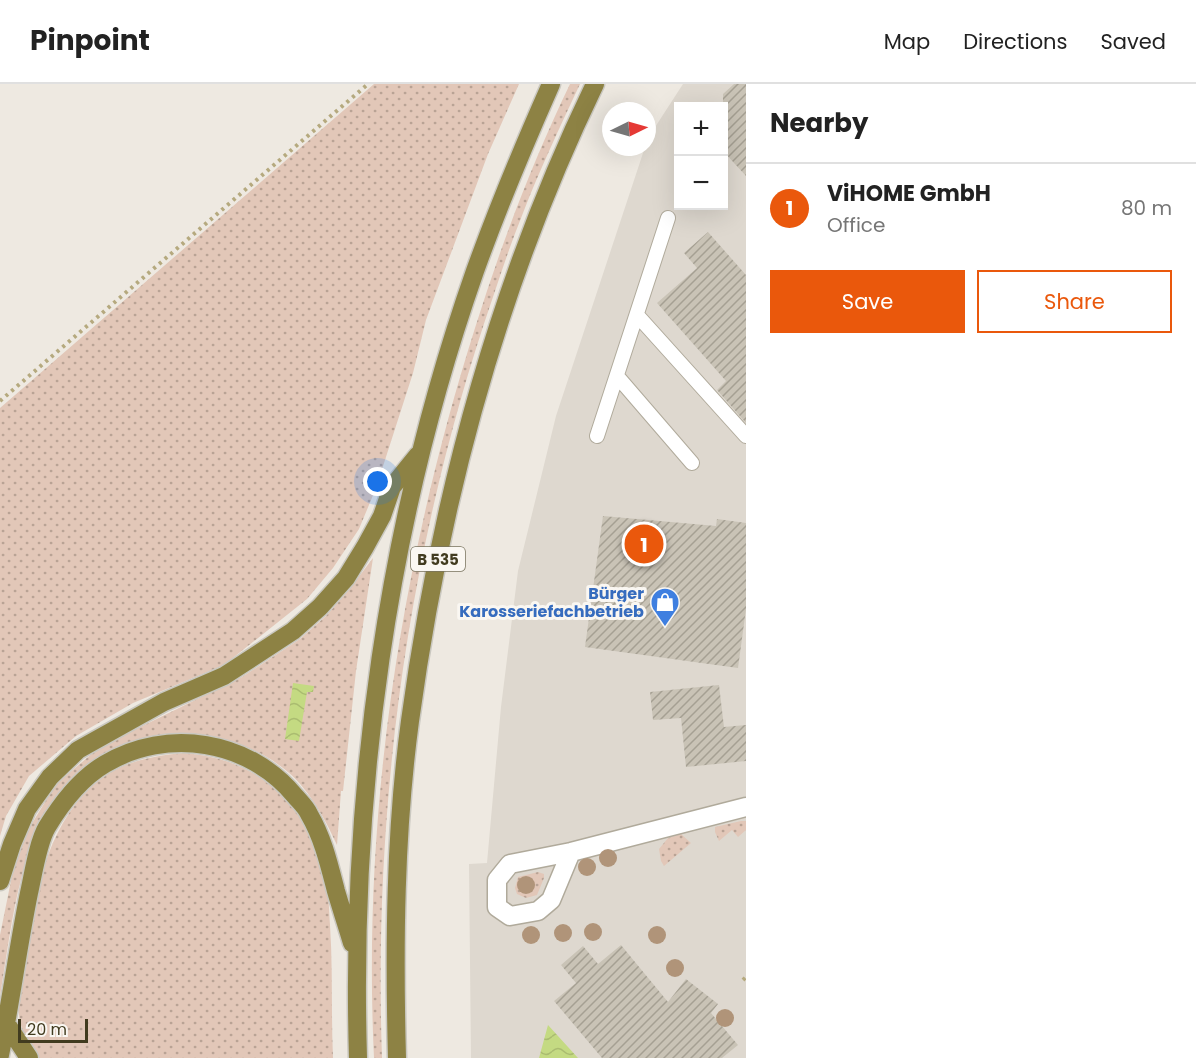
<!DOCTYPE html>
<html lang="en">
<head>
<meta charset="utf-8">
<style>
  :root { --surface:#fff; --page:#f2f2f2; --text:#222; --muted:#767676; --line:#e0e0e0; --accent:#ea580c }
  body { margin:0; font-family:Poppins,sans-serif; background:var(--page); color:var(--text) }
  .controls { position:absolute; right:18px; top:18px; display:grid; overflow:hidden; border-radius:0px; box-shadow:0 6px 24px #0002 }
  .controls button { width:54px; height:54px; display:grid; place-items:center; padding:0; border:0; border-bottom:2px solid var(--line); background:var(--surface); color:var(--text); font:30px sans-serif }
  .compass { position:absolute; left:602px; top:18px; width:54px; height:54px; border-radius:50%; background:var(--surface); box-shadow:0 6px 24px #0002; rotate:85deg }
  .scale { position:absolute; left:18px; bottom:15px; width:70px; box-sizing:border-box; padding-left:6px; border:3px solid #413b1f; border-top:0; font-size:16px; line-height:21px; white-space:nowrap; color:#413b1f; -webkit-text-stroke:4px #faf7f2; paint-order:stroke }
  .you { position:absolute; left:378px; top:398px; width:21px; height:21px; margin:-15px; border:4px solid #fff; border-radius:50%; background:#1a73e8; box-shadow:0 0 0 9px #1a73e833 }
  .badge { display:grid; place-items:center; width:39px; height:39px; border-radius:50%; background:var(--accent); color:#fff; font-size:20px; font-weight:700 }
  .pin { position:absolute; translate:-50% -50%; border:3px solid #fff; box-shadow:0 2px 6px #0006 }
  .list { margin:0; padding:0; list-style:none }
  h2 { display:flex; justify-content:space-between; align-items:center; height:78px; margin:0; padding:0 24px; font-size:26px }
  h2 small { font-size:20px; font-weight:400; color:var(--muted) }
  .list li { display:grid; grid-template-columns:39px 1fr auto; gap:18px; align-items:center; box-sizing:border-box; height:90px; padding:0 24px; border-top:2px solid var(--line) }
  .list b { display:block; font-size:22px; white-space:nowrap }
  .list p { margin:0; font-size:20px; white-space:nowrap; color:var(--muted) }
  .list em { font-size:20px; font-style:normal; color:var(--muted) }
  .actions { display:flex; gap:12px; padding:18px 24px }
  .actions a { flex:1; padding:14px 0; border:2px solid var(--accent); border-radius:0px; text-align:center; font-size:21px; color:var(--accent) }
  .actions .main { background:var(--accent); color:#fff }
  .map { position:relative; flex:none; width:746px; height:974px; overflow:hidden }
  header { display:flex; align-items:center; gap:36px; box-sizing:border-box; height:84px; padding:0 30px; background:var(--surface); border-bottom:2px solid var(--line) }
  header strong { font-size:28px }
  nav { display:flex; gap:33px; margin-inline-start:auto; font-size:21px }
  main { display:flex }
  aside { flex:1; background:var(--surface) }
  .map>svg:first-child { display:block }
  .built { fill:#ded8cf; fill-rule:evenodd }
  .green { fill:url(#green-dots) }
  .water { fill:url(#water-waves) }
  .building { fill:url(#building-hatch) }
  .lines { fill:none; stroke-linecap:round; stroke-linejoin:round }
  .service-casing { stroke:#b0aa9b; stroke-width:16 }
  .minor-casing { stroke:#b0aa9b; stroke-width:21 }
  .trunk-casing { stroke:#cac8c0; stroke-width:21 }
  .path { stroke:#b5a97e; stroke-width:4; stroke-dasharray:3 4.5; stroke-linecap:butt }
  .service { stroke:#fff; stroke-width:14 }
  .minor { stroke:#fff; stroke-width:18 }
  .trunk { stroke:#8d8244; stroke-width:18 }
  .tree { fill:#b09479 }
  .labels { text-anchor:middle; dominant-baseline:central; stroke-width:6; stroke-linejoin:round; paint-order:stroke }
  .shield { fill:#faf7f2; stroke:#78735e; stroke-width:1.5 }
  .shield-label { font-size:15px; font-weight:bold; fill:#413b1f }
  .shop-label { font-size:16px; font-weight:bold; fill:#366cbe; stroke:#faf7f2; text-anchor:end }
</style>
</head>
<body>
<header>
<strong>Pinpoint</strong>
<nav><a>Map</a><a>Directions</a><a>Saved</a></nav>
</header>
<main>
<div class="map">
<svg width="746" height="974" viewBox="0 0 746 974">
  <defs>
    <pattern id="green-dots" width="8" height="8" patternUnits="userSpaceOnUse" patternTransform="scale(1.5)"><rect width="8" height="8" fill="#e2c7b8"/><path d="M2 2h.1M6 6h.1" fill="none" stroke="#b9a395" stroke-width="1.8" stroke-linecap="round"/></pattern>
    <pattern id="water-waves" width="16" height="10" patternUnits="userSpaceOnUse" patternTransform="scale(1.5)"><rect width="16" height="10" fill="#c4da82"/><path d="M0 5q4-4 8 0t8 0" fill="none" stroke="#aabc70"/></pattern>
    <pattern id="building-hatch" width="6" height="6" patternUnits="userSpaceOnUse" patternTransform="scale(1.5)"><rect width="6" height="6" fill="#c9c3b6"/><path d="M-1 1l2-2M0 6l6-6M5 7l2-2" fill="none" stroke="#a5a093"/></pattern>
  </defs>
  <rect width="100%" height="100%" fill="#eee9e1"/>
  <path class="built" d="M683 0H746V974H471L469 780 487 779 501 623 518 487 556 332 645 63H647L648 54ZM678 22H724V122H678Z"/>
  <path class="green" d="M374 0H519L488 70 426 236 413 289 376 404 359 445 333 484 307 515 224 581 133 619 76 652 29 692 6 732 0 752V324Z
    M570 0H580C560 43 540 85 523 129 512 156 503 183 494 210 409 456 373 714 382 974H374C362 728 401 478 475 244 501 161 532 79 570 0Z
    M373 474 356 587 343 707H341L337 761C324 733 308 703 283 684 213 630 105 643 54 717 17 771 11 849 0 912V851L13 787 28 746 56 700 94 668 124 651 242 593 300 555 326 532 348 507Z
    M183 669C259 674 309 721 325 795 329 810 329 826 330 841 333 885 331 930 333 974H38C30 962 23 952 20 937 15 915 22 892 25 870 36 810 45 747 91 703 116 679 150 672 183 669Z
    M741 737H746V746L738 753 732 746 719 757 715 748V743Z
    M681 750 691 759 664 782 661 777 659 765 668 754Z
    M538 788 544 790V794L537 811 526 814 517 810 515 804 518 793Z"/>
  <path class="water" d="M293 599 314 602 313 608H307L299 657 285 655Z
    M548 941 578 974H539Z"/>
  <path class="building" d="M734 0H746V92L723 67V10Z
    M708 148 746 191V339L717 306 726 297 657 219 697 184 684 169Z
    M603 432 716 442 717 435 746 439V525L738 584 585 563Z
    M719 601 724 643 746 641V677L686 683 681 634 653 636 650 608Z
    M621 861 668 918 686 895 718 920 711 929 738 961 722 974H602L554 917 576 899 561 881 583 862 598 880Z"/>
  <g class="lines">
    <g class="service-casing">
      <path id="service" d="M637 231 746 352
        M617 292 692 379
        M597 352 668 134"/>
    </g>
    <g class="minor-casing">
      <path id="minor" d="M571 768 551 816 538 827 510 832 497 823V796L510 780 571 768 746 723"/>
    </g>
    <g class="trunk-casing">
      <path id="trunk" d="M0 797 12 760 27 725 50 693 78 666 164 618 224 592 293 547 320 523 346 494 365 463 382 432 392 403 418 371
        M6 939 29 974
        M0 971C11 917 18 863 29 809 33 791 38 758 47 743 61 720 81 694 105 680 167 643 249 656 295 712 300 718 306 723 309 730 323 754 329 780 336 807 341 824 347 842 352 859
        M358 974C350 708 387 438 475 187 498 123 524 61 551 0
        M397 974C394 862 395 748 410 637 440 417 498 200 595 0"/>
    </g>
    <path class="path" d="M0 317 368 0
      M743 896 746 893"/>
    <use href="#service" class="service"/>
    <use href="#minor" class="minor"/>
    <use href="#trunk" class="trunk"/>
  </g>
  <g class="tree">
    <circle cx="608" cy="774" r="9"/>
    <circle cx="587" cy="783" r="9"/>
    <circle cx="526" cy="801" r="9"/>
    <circle cx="593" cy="848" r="9"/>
    <circle cx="563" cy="849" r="9"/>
    <circle cx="531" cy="851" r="9"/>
    <circle cx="657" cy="851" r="9"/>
    <circle cx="675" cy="884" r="9"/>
    <circle cx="725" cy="934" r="9"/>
  </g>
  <defs>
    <g id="shop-pin" transform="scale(1.5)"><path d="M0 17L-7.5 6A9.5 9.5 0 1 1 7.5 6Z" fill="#3f7fe0" stroke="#faf7f2"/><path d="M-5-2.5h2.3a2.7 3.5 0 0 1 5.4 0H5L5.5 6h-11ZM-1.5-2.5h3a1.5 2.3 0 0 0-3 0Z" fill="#fff"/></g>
  </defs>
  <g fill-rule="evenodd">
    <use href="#shop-pin" x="665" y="518"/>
  </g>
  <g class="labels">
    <rect class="shield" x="411" y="463" width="54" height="24" rx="4.5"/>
    <g class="shield-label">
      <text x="438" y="475">B 535</text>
    </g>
    <g class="shop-label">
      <text x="644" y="509">Bürger<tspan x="644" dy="18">Karosseriefachbetrieb</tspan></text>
    </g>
  </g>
</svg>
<div class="controls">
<button>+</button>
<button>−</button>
</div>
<svg class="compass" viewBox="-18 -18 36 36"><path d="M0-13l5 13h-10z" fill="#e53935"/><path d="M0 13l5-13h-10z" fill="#767676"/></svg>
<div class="scale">20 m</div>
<div class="you"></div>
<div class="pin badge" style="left:644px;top:460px">1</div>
</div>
<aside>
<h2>Nearby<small></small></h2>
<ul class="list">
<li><span class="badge">1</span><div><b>ViHOME GmbH</b><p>Office</p></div><em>80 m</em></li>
</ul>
<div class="actions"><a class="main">Save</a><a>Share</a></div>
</aside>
</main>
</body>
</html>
